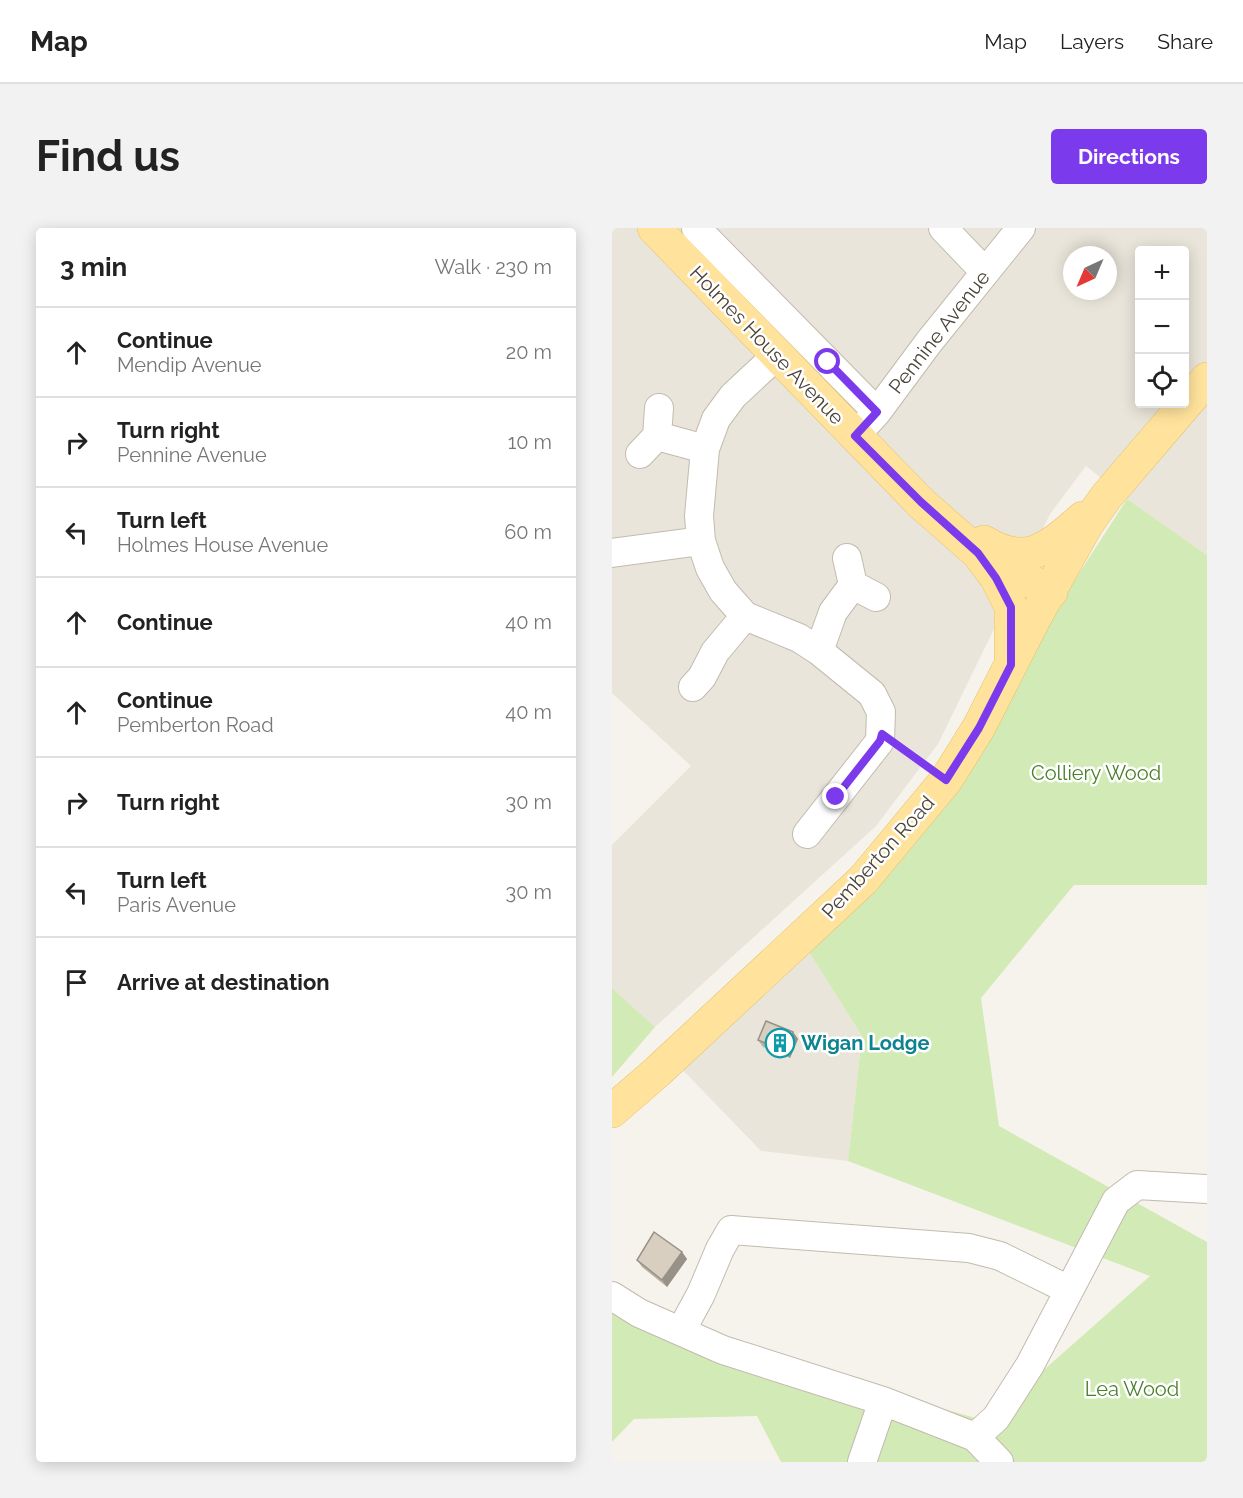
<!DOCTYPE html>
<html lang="en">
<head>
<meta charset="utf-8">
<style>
  :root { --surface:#fff; --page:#f2f2f2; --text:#222; --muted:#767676; --line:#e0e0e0; --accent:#7c3aed }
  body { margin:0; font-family:Raleway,sans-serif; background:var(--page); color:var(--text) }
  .controls { position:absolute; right:18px; top:18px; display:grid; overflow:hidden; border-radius:6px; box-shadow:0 3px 15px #0003 }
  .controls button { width:54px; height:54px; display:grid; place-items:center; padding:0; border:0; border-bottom:2px solid var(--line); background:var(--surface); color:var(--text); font:30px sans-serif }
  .compass { position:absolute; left:451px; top:18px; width:54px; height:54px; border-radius:50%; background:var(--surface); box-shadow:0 3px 15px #0003; rotate:224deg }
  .stop { position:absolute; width:18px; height:18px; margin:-14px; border:4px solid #7c3aed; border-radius:50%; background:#fff }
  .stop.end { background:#7c3aed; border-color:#fff; box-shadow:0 2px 6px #0008 }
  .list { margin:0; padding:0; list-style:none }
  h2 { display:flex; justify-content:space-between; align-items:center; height:78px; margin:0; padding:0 24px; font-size:26px }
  h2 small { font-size:20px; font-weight:400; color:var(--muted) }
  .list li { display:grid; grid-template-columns:39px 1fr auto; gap:18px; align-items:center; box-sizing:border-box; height:90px; padding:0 24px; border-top:2px solid var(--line) }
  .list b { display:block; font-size:22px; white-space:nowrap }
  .list p { margin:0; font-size:20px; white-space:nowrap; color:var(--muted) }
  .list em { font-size:20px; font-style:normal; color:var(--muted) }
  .icon { flex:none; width:33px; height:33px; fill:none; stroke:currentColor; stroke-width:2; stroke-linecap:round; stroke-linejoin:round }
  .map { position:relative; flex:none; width:595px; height:1234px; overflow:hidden; border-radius:6px }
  header { display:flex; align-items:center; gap:36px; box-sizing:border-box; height:84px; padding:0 30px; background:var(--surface); border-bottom:2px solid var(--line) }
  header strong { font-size:28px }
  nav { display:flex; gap:33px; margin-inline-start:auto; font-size:21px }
  .intro { display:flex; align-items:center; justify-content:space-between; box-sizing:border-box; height:144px; padding:0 36px }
  h1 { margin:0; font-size:42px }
  .button { padding:15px 27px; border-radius:6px; background:var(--accent); color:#fff; font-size:21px; font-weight:700 }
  main { display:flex; gap:36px; padding:0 36px }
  aside { flex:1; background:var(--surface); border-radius:6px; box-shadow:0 3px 15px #0003 }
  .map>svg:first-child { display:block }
  .residential { fill:#eae5da; fill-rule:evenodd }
  .green { fill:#d2eab5 }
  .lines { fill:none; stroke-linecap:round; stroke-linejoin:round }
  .minor-casing { stroke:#c2bbae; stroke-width:30 }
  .major-casing { stroke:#e6c16a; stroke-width:34 }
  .path { stroke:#c4b79f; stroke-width:4; stroke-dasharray:3 3; stroke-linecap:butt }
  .minor { stroke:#fff; stroke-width:28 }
  .major { stroke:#ffe39c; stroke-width:33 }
  .wall { fill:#bab2a6 }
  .shaded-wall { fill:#979187 }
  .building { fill:#d8cfc1; stroke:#979187; stroke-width:1.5 }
  .route { stroke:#7c3aed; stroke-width:8 }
  .labels { text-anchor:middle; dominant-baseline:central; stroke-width:5; stroke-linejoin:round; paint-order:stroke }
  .street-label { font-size:20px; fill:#4b4439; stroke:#fff }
  .park-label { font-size:20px; fill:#4a7f2a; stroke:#fff }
  .culture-label { font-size:20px; font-weight:bold; fill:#0d838f; stroke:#fff; text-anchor:start }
</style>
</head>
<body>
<header>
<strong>Map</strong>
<nav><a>Map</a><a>Layers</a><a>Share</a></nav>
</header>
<div class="intro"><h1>Find us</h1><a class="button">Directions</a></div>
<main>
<aside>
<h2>3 min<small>Walk · 230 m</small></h2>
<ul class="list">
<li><svg class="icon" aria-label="ahead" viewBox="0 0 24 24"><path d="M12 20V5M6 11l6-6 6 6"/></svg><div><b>Continue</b><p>Mendip Avenue</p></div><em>20 m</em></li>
<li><svg class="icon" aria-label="right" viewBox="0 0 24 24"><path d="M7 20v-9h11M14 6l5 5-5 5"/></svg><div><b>Turn right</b><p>Pennine Avenue</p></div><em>10 m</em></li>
<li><svg class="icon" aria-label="left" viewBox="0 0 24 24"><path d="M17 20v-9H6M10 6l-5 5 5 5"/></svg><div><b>Turn left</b><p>Holmes House Avenue</p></div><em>60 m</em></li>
<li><svg class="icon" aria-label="ahead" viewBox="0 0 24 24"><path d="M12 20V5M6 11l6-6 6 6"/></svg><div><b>Continue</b></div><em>40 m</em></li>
<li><svg class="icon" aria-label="ahead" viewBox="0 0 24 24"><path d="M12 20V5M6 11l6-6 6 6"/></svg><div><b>Continue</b><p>Pemberton Road</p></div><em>40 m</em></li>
<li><svg class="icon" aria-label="right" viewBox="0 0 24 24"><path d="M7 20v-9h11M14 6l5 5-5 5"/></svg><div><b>Turn right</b></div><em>30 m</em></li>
<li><svg class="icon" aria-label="left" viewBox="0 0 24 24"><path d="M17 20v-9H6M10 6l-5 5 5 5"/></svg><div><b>Turn left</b><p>Paris Avenue</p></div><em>30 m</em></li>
<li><svg class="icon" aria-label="arrive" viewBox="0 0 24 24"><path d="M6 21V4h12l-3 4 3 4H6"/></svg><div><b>Arrive at destination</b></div></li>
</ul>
</aside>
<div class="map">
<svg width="595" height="1234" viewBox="0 0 595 1234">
  <rect width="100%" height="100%" fill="#f6f3ec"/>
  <path class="residential" d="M0 0H595V327L515 271 474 238 438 286 326 516 264 598 43 799 0 760V617L79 538 0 465ZM528 22H572V176H528ZM460 27H496V63H460Z
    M192 716 250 808 236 933 149 923 65 836Z"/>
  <path class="green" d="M515 271 595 327V657H462L369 770 387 898 595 1014V1234H169L145 1188 22 1191 0 1214V1057L46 1100 374 1193 538 1048 236 933 250 808 192 716 344 566 459 358Z
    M0 760 43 799 0 849Z"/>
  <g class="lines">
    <g class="minor-casing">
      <path id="minor" d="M84 0 265 184
        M331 0 373 44
        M165 127 121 168 104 191 93 221 87 288 89 313 98 340 111 363 133 388 187 410 207 423 260 466 269 484 268 513 195 606
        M47 180 45 208 93 221
        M243 208 265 184 317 114 409 0
        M28 226 45 208
        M0 325 89 313
        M235 330 241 357 264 369
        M207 423 221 384 241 357
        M81 459 90 449 103 424 133 388
        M0 1068 27 1085 111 1122 271 1173 363 1209 387 1234
        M69 1103 89 1066 108 1021 119 1002 357 1020 388 1028 457 1062
        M363 1209 384 1190 418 1137 504 973 525 957 595 961
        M250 1234 271 1173"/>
    </g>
    <g class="major-casing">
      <path id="major" d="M42 0 309 275 366 325 439 364
        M372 314C416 341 437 319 471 290
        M369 329 384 349 399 379V431
        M0 883 45 844 251 652 334 552 367 499 422 391 475 296 494 269 595 151"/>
    </g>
    <path class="path" d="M290 521 312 538"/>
    <use href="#minor" class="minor"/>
    <use href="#major" class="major"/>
  </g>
  <path class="wall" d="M181 804 186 811 178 830 151 819 146 812Z
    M70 1024 75 1031 55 1059 30 1039 25 1032Z"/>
  <path class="shaded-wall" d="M181 804 186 811 178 830 173 823Z
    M70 1024 75 1031 55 1059 50 1052Z"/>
  <path class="building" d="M154 793 181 804 173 823 146 812Z
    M42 1004 70 1024 50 1052 25 1032Z"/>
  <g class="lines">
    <path class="route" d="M216 134 265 184 243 208 309 274 366 325 384 350 399 379V437L367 500 334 552 270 506 268 513 224 569"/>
  </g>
  <defs>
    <g id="building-ring" transform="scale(1.5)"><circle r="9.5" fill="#fff" stroke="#0f9aa8" stroke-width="1.5"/><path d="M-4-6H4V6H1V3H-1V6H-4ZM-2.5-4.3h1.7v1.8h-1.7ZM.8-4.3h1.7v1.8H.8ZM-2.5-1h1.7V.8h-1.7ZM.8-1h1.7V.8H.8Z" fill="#0f9aa8"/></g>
  </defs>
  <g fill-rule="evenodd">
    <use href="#building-ring" x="168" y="815"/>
  </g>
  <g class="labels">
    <g class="street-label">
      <text transform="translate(327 104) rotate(-52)">Pennine Avenue</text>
      <text transform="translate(155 117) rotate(46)">Holmes House Avenue</text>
      <text transform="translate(266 629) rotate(-48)">Pemberton Road</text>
    </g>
    <g class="park-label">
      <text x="484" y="545">Colliery Wood</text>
      <text x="520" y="1161">Lea Wood</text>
    </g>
    <g class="culture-label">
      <text x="189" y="815">Wigan Lodge</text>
    </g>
  </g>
</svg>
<div class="controls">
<button>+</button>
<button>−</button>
<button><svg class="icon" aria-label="locate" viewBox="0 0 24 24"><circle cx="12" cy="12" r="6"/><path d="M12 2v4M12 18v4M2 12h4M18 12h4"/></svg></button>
</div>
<svg class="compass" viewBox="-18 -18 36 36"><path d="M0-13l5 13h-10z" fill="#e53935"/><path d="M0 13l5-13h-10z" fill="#767676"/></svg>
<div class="stop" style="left:216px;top:134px"></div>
<div class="stop end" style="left:224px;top:569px"></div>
</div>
</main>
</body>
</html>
